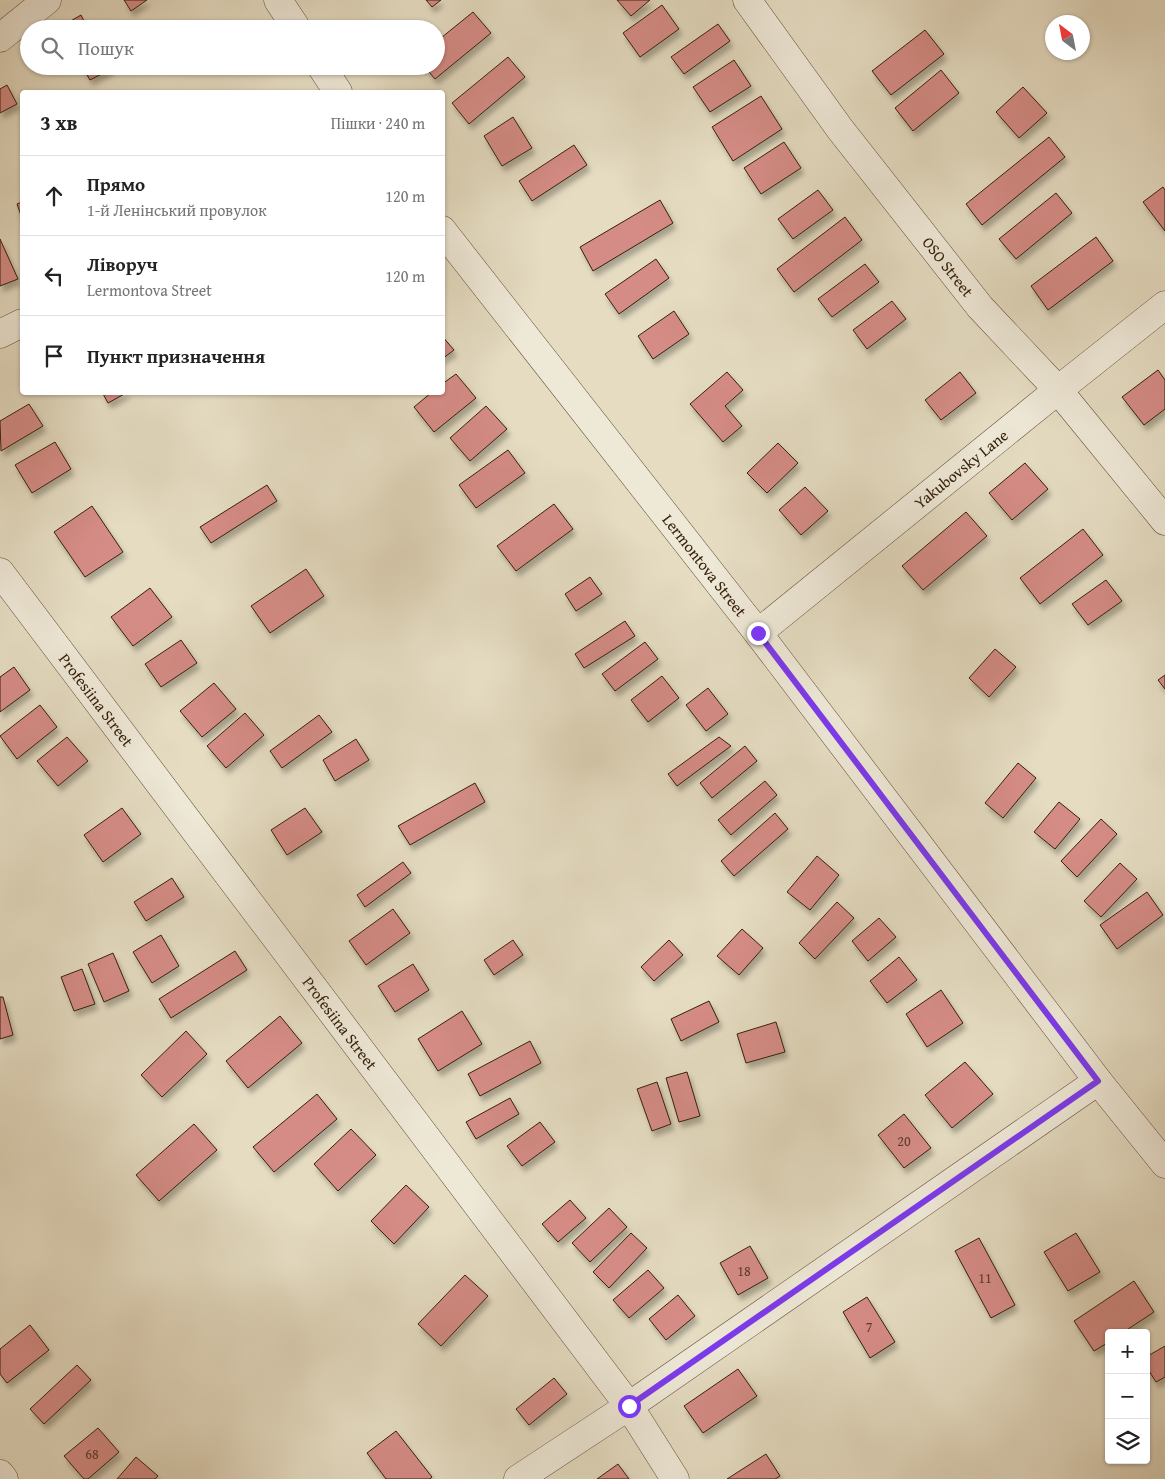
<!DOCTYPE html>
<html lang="uk">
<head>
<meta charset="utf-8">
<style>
  :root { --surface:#fff; --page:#f2f2f2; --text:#222; --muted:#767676; --line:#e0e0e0 }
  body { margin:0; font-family:"Gentium Book Plus",serif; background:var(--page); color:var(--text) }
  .controls { position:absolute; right:15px; bottom:15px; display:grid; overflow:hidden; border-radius:5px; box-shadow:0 1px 4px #0004 }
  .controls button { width:45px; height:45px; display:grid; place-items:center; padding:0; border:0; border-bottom:1px solid var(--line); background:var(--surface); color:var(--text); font:25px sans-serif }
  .compass { position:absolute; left:1045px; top:15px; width:45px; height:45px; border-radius:50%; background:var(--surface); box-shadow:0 1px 4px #0004; rotate:328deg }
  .stop { position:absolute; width:15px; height:15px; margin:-11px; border:4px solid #7c3aed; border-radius:50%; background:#fff }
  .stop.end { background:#7c3aed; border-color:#fff; box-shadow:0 1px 5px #0008 }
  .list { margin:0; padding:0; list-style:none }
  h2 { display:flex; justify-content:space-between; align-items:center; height:65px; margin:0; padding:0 20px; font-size:21px }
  h2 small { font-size:16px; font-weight:400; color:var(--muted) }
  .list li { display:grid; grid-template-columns:32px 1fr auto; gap:15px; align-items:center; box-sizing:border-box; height:80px; padding:0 20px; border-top:1px solid var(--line) }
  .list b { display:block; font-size:19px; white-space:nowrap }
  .list p { margin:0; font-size:16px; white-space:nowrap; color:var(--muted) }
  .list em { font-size:16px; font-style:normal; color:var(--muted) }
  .icon { flex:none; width:28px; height:28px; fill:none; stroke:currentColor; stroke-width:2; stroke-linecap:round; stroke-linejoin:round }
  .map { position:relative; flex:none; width:1165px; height:1479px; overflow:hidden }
  .search { position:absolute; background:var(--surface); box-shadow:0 1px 4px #0004; left:20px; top:20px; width:425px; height:55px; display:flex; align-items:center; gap:12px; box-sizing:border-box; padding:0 18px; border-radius:28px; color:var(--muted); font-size:19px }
  .panel { position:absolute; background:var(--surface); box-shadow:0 1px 4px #0004; left:20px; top:90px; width:425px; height:305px; border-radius:5px }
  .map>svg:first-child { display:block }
  .building { fill:#d58c86; stroke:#35200a; filter:url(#shadow) }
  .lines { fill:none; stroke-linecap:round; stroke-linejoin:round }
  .minor-casing { stroke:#614f38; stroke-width:29 }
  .minor { stroke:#eee8d7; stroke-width:28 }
  .route { stroke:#7c3aed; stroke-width:6 }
  .labels { text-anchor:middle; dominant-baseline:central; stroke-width:4; stroke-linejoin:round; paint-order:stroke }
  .number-label { font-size:14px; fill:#5d3b29 }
  .street-label { font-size:16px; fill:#35200a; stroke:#eee8d7 }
</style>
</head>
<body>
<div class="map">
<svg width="1165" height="1479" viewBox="0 0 1165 1479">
  <defs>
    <filter id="shadow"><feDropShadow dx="3" dy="5.5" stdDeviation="2.5" flood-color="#0004"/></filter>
  </defs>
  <rect width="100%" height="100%" fill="#e5dcc2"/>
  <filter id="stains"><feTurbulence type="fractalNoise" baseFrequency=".004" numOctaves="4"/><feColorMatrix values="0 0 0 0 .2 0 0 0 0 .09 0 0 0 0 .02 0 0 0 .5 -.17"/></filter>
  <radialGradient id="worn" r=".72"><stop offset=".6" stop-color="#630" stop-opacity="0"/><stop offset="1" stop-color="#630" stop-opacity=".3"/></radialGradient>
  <path class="building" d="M124 0H147L131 11Z
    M426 0H441L432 7Z
    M617 0H650L631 16Z
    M662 5 679 29 640 57 623 33Z
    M473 12 491 33 435 79 424 66H436V42Z
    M81 15 88 29H61L60 27Z
    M718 24 730 41 684 74 671 57Z
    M925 30 944 54 891 95 872 71Z
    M508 57 525 77 469 124 452 103Z
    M734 60 751 86 710 112 693 87Z
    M82 66H109L111 69 90 80Z
    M941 70 959 93 913 131 895 108Z
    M7 85 17 104 0 113V89Z
    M1023 87 1047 113 1019 138 996 112Z
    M761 96 782 129 733 161 712 127Z
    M513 117 532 148 502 166 484 136Z
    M1049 137 1065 157 982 225 966 204Z
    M784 142 801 168 761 194 744 168Z
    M574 145 587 165 532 201 519 181Z
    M1163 187 1165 190V231L1143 202Z
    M818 190 833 210 793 239 778 219Z
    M1056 193 1072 213 1016 259 999 239Z
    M660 200 673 223 593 271 580 247Z
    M22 202V218L17 204Z
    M845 217 862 240 794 292 777 269Z
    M1096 237 1113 261 1048 310 1031 286Z
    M0 239 18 279 0 286Z
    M656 259 669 278 619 314 605 294Z
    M865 264 879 282 832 317 818 299Z
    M892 301 906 319 867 349 853 330Z
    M674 311 689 334 653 359 638 336Z
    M442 336 454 350 442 359Z
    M1158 370 1165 380V409L1144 425 1122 397Z
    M727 372 743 390 725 406 742 426 723 442 690 404Z
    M960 372 976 393 941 420 925 400Z
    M456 374 476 398 434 432 414 407 432 392H442V384Z
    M102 392H128L108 403Z
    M29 404 43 426 1 451 0 421Z
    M486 406 507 429 470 461 450 438Z
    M55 442 71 469 32 493 15 465Z
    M778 443 798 463 767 493 747 473Z
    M508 450 525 473 476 508 459 485Z
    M1025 463 1048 489 1012 520 989 493Z
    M267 485 277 501 211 543 200 527Z
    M805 487 828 511 801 535 779 510Z
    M554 504 573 529 516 571 497 546Z
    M92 506 123 552 85 577 54 532Z
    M966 512 987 536 923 590 902 566Z
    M1083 529 1103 555 1040 604 1020 578Z
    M306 569 324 596 270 633 251 606Z
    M590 577 602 594 576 611 565 594Z
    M1106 580 1122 601 1088 625 1072 604Z
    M150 588 172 617 133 646 111 617Z
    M625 621 635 636 584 668 575 654Z
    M181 640 197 663 161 687 145 664Z
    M645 642 658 659 615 691 602 674Z
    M995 649 1016 667 989 697 969 678Z
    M14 667 30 690 0 712V677Z
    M1165 675V689L1158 680Z
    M662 676 679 698 648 722 631 700Z
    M214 683 236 709 202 737 180 711Z
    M708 688 728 714 706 731 686 705Z
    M40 705 57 727 17 759 0 736Z
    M245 713 264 735 226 768 207 746Z
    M319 715 332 732 282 768 270 751Z
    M67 737 88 761 58 786 37 761Z
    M719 737 731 746 677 786 668 774Z
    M356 739 369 760 335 781 323 760Z
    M745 746 757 761 712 798 700 783Z
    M1018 763 1036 778 1003 818 985 803Z
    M765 781 777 795 731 835 718 820Z
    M475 783 485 802 410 845 398 826Z
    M1059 802 1080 819 1055 849 1034 832Z
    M122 808 141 834 103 862 84 835Z
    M305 808 322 832 287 855 271 830Z
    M775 813 788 829 734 876 721 861Z
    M1101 819 1117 834 1077 877 1061 861Z
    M817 856 839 875 810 910 787 892Z
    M403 862 411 873 365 907 357 895Z
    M1120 863 1137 879 1101 917 1084 901Z
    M172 878 184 897 146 921 134 902Z
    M1147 892 1163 915 1117 949 1100 925Z
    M837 902 854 918 815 959 799 943Z
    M393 909 410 933 366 965 349 941Z
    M879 918 896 937 868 961 852 941Z
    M742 929 763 948 739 975 717 956Z
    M161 935 179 966 152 983 133 952Z
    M513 940 523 955 494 975 484 960Z
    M669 940 683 955 654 981 641 967Z
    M235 951 247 970 171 1018 159 999Z
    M113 953 129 991 104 1002 88 964Z
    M899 957 917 980 887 1003 870 981Z
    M413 964 429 990 395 1012 378 986Z
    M82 969 95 1004 74 1011 61 977Z
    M941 990 963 1023 927 1047 906 1014Z
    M0 997H3L13 1035 0 1039Z
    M709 1001 719 1022 681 1041 671 1019Z
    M462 1011 482 1044 438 1071 418 1039Z
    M280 1016 302 1043 248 1088 226 1061Z
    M776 1022 785 1052 746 1063 737 1034Z
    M186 1031 207 1054 162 1097 141 1075Z
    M530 1041 541 1063 480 1096 468 1074Z
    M965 1062 993 1094 952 1128 925 1095Z
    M687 1072 700 1116 679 1122 666 1078Z
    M657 1082 671 1124 652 1131 637 1089Z
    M317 1094 337 1119 274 1172 253 1147Z
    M510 1098 519 1114 476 1139 466 1122Z
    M904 1114 931 1148 904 1168 878 1135Z
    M540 1122 555 1142 522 1166 507 1146Z
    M194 1124 217 1150 159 1201 136 1175Z
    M351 1129 376 1155 338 1191 314 1164Z
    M406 1185 429 1207 394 1244 371 1221Z
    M570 1200 586 1218 558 1242 542 1224Z
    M609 1208 627 1227 590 1262 572 1243Z
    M631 1233 647 1248 609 1288 593 1272Z
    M1076 1233 1100 1272 1068 1291 1044 1252Z
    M979 1238 1015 1305 991 1318 955 1251Z
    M750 1246 768 1278 738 1295 720 1263Z
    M648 1270 664 1288 629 1318 613 1300Z
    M465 1275 488 1296 441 1346 418 1324Z
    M1134 1281 1154 1312 1122 1333H1109V1342L1094 1351 1074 1321Z
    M678 1295 695 1316 666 1340 649 1319Z
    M867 1297 895 1342 870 1358 843 1312Z
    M30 1325 49 1350 7 1383 0 1374V1349Z
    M1165 1346V1377L1156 1382 1146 1366V1357Z
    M77 1365 91 1380 44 1424 30 1409Z
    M738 1369 757 1396 703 1433 684 1406Z
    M554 1378 567 1394 529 1425 516 1409Z
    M98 1428 119 1452 88 1479H84L64 1456Z
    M396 1431 432 1477 430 1479H386L367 1453Z
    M766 1454 780 1476 775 1479H727Z
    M136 1457 158 1476 155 1479H117Z
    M618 1464 629 1479H597Z"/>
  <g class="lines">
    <g class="minor-casing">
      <g id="minor">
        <path d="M278 0 297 29"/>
        <path id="s1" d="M747 0 840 129 980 307 1058 390 1165 521"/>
        <path d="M0 38 47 0"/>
        <path d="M321 66 338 92"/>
        <path id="s2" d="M442 230 758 633 1098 1081 1165 1164"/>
        <path d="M0 334 22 323"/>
        <path id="s3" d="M0 572 629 1406 675 1479"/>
        <path id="s4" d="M758 633 1058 390 1165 305"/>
        <path d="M0 1474 4 1479"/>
        <path d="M518 1479 629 1406 1098 1081"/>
      </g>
    </g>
    <use href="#minor" class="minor"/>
  </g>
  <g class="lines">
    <path class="route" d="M629 1406 1098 1081 758 633"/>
  </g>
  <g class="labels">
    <g class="number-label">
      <text x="904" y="1141">20</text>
      <text x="744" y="1271">18</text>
      <text x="985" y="1278">11</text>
      <text x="869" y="1327">7</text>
      <text x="92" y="1454">68</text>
    </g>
    <g class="street-label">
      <text stroke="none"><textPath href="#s1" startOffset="334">OSO Street</textPath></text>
      <text stroke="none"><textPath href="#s4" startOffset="261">Yakubovsky Lane</textPath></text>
      <text stroke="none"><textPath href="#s2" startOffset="426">Lermontova Street</textPath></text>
      <text stroke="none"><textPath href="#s3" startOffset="160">Profesiina Street</textPath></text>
      <text stroke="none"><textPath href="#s3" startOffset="565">Profesiina Street</textPath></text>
    </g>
  </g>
  <rect width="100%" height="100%" filter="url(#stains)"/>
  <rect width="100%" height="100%" fill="url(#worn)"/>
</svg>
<div class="controls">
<button>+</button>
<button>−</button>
<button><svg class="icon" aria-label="layers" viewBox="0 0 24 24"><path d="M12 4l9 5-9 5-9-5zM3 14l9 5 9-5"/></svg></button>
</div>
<svg class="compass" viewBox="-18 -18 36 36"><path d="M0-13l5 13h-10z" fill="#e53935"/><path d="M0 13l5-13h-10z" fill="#767676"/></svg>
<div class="stop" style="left:629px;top:1406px"></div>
<div class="stop end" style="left:758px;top:633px"></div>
<div class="search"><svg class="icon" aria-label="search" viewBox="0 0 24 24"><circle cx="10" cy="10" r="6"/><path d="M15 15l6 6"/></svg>Пошук</div>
<section class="panel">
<h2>3 хв<small>Пішки · 240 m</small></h2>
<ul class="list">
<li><svg class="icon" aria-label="ahead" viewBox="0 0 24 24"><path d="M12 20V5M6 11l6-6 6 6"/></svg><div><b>Прямо</b><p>1-й Ленінський провулок</p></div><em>120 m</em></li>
<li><svg class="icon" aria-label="left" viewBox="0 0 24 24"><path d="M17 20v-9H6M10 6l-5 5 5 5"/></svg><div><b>Ліворуч</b><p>Lermontova Street</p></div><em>120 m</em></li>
<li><svg class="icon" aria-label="arrive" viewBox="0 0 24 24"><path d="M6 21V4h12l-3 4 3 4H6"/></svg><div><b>Пункт призначення</b></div></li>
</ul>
</section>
</div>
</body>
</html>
